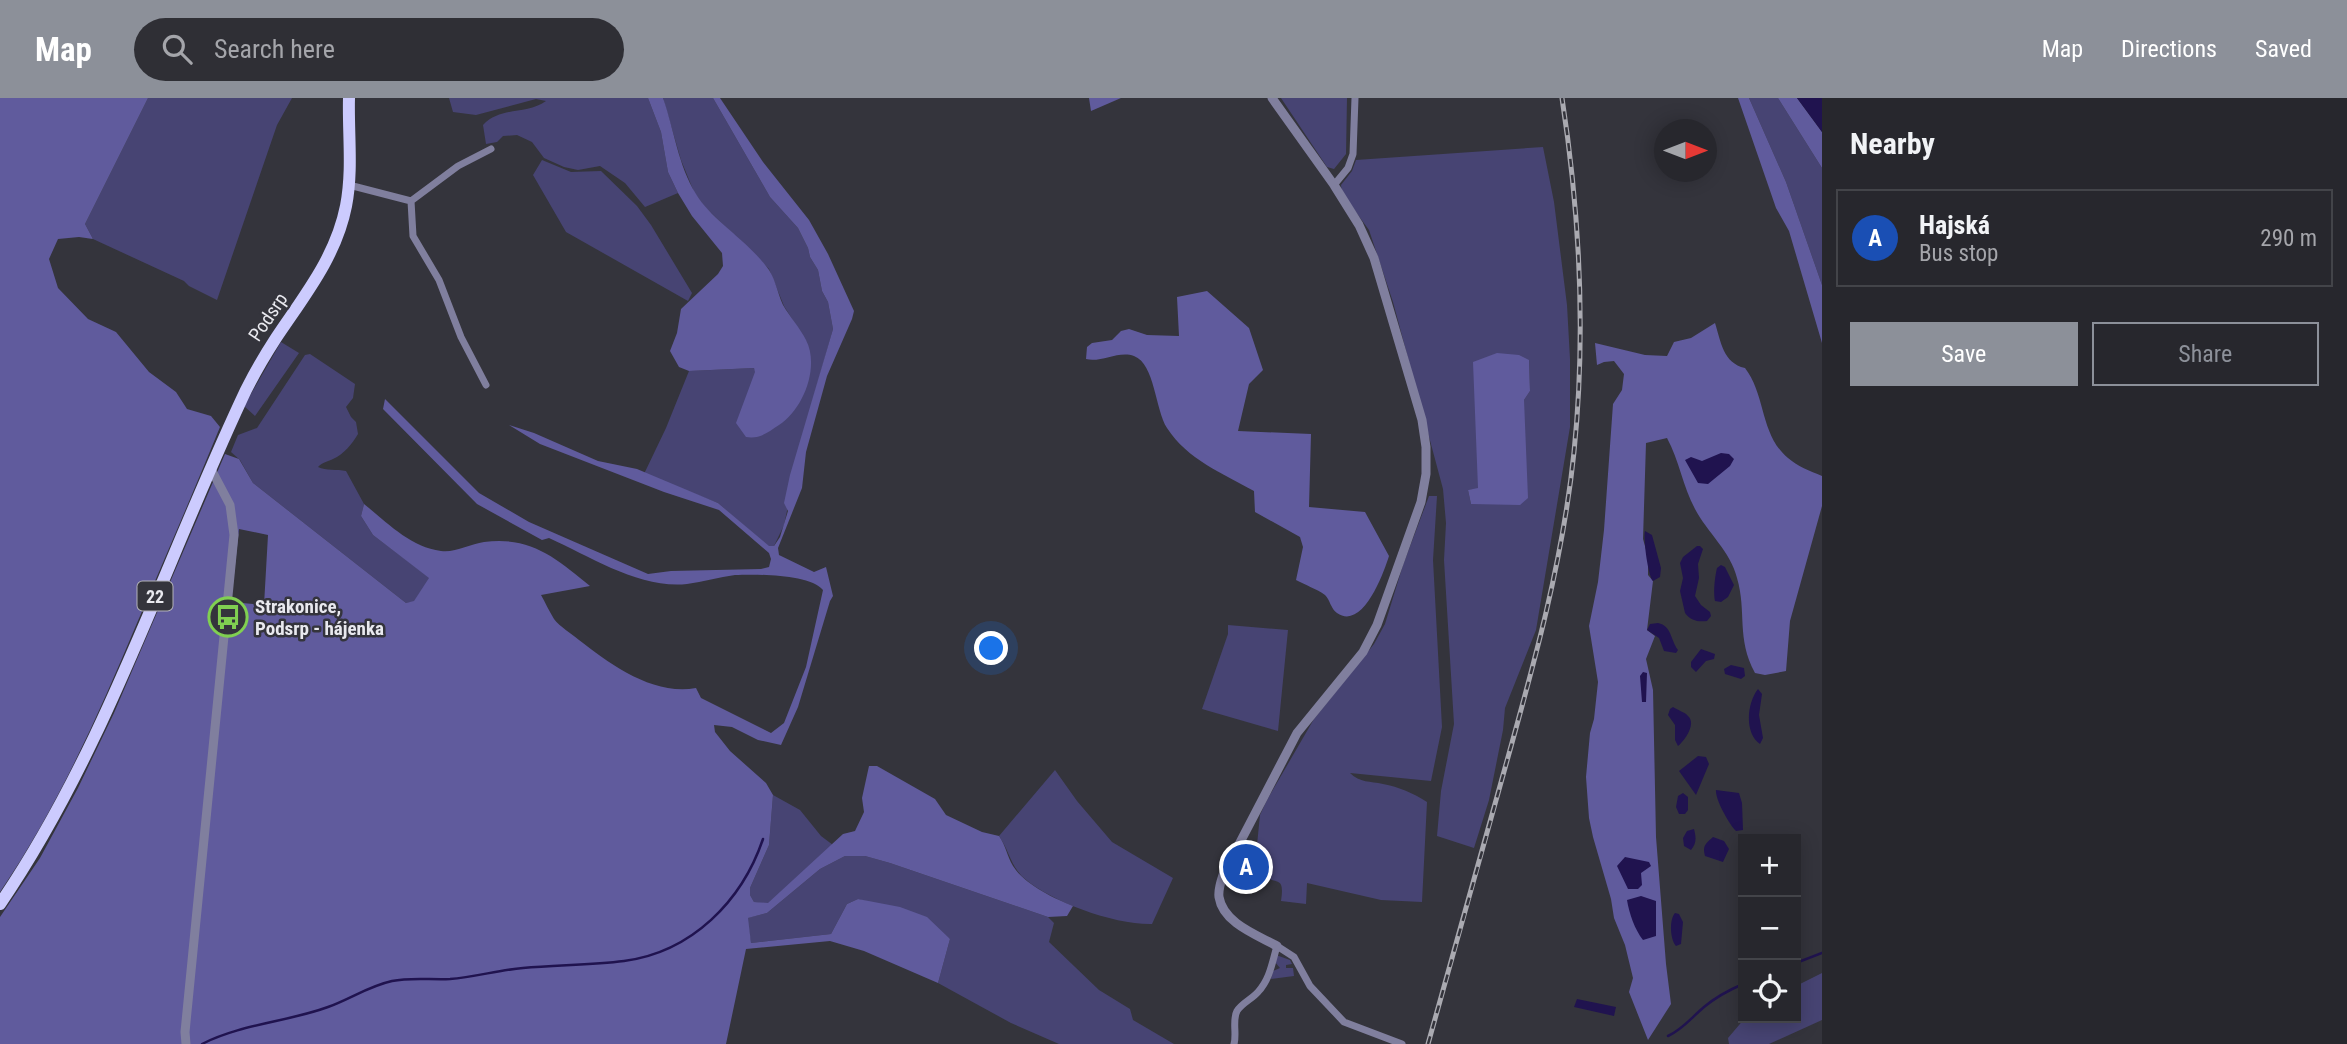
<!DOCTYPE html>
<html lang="en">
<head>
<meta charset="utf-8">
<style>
  :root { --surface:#27272d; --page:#2f2f35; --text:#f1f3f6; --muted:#a4a5aa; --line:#434449; --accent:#8c9099 }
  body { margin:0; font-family:"Roboto Condensed",sans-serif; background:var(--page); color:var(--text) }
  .controls { position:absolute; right:21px; bottom:21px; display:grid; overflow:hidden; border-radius:0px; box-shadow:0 4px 18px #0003 }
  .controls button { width:63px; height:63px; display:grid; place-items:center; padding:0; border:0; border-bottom:2px solid var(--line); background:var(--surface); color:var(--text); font:35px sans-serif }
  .compass { position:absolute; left:1654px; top:21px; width:63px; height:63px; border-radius:50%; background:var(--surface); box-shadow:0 4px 18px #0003; rotate:90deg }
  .you { position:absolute; left:992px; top:551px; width:24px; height:24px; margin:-18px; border:5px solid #fff; border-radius:50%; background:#1a73e8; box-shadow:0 0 0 10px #1a73e833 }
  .badge { display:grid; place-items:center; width:46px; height:46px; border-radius:50%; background:var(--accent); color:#fff; font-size:23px; font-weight:700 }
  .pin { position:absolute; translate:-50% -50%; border:4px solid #fff; box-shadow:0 2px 7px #0006 }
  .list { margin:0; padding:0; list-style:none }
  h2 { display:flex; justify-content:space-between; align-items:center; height:91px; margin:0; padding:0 28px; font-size:30px }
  h2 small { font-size:23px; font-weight:400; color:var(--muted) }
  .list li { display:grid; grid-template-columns:46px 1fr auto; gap:21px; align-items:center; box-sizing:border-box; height:98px; margin:0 14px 14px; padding:0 14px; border:2px solid var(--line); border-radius:0px }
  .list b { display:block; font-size:26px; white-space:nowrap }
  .list p { margin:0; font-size:23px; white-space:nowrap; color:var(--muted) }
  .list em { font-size:23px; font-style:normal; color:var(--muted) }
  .actions { display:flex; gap:14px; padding:21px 28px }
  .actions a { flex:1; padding:16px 0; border:2px solid var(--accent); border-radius:0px; text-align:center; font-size:24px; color:var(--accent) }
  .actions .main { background:var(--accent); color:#fff }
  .icon { flex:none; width:38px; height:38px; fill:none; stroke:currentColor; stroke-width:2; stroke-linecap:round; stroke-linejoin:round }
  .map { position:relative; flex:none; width:1822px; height:946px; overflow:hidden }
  header { display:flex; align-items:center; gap:42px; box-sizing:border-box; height:98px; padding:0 35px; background:var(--accent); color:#fff }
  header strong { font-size:33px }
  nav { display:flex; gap:38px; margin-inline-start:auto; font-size:24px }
  .search { width:490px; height:63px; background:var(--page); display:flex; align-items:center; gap:18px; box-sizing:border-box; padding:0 24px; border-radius:38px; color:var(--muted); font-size:26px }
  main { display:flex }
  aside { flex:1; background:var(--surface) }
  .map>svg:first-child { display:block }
  .green { fill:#474473; fill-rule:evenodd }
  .forest { fill:#605b9d; fill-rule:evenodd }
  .water { fill:#20134f }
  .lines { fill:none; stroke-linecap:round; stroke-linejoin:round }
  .stream { stroke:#20134f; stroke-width:2.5 }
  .minor { stroke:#807f9e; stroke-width:7 }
  .tertiary { stroke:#807f9e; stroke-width:9 }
  .primary { stroke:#cccbfe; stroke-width:12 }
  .rail-casing { stroke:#aaaab1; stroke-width:5 }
  .rail { stroke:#34343c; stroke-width:2.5; stroke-dasharray:8; stroke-linecap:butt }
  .labels { text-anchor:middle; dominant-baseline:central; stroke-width:5; stroke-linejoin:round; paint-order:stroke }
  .shield { fill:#34343c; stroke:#b3b3b9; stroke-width:2 }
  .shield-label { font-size:18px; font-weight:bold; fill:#e9e9ef }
  .street-label { font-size:19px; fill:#e9e9ef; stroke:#34343c }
  .poi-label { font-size:19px; font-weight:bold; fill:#e9e9ef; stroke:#34343c; text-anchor:start }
</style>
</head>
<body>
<header>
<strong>Map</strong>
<div class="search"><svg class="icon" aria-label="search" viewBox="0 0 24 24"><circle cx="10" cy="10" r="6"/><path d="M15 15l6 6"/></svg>Search here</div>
<nav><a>Map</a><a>Directions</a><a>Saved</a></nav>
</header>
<main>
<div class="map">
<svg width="1822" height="946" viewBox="0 0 1822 946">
  <rect width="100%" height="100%" fill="#34343c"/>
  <path class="green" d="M148 0H292L277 27 217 202 189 188 184 183 93 141 85 126Z
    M449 0H648L661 34 668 74 678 95 645 109 625 85 600 68 578 72 564 69 544 60 532 44 517 37 503 38 497 44 486 46 483 27C501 8 527 17 546 3L536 1 476 17 453 14Z
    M663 0H713L770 99 798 130 808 150 810 159 818 172 822 193 828 204 833 231 804 333 784 427 774 448 769 449 718 405 644 376 666 330 689 273 754 270 756 274 807 245 784 208 769 171 705 109 694 94 681 62Z
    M1281 0H1347L1346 56 1334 71 1327 69Z
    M1749 0H1778L1822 70V187L1786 84Z
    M1543 49 1554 104 1567 207 1570 261V329L1536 532 1505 610 1503 632 1489 702 1474 750 1437 738 1441 693 1454 626 1444 462 1446 425 1443 391 1393 204 1369 132 1342 95 1341 87 1352 73 1356 62ZM1529 262 1530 293 1524 302 1520 406H1471L1468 392 1478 391Z
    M542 62 571 74 601 73 637 108 651 127 692 195 688 203 566 134 533 77Z
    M281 244 299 255 255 318 244 308Z
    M310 256 355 286 353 300 346 309 351 319 356 324 358 336C352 346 344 356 333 361 327 364 323 364 318 369 326 373 337 371 346 373L364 406 361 418 373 437 430 480 414 504 406 505 253 385 240 362 231 354 238 337 257 330 305 257Z
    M1429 398H1437L1433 462 1442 629 1431 683 1350 675C1360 685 1370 683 1383 686 1399 689 1413 695 1427 704L1422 804 1381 802 1307 785 1306 806 1281 803C1285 776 1276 788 1263 777 1259 775 1258 770 1255 767L1260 717 1267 702 1314 621 1374 546 1385 526 1403 467Z
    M1228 527 1288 532 1278 633 1202 611 1228 536Z
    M1055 672 1077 703 1112 744 1173 780 1152 826C1115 827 1051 804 1024 780 1011 769 1009 752 999 738Z
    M773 697 800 712 821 738 833 747 768 806 754 804 750 797V790L769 747Z
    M845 758H865L890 765 1048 819 1054 825 1049 844 1099 892 1130 911 1133 922 1174 946H1059L1011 925 938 885 950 841 876 806 858 801 847 806 831 836 751 845 747 820 767 815 820 771Z
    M1276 857 1290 862 1292 866 1286 867V870H1293L1294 878 1271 881 1273 873 1280 870 1275 864Z
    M1822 875V922L1769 946H1729L1728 940 1745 920H1796V888Z"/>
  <path class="forest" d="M0 0H148L85 126 93 141 79 139 58 141 49 161 58 190 88 221 116 234 149 274 176 294 187 311 211 318 220 329C193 395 165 460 137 525 98 618 57 710 0 794Z
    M648 0H663C674 31 678 67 696 96 711 121 746 142 766 168 775 178 777 194 783 207 790 219 800 230 806 242 820 269 803 312 779 327 767 335 760 341 746 339L736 325 755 274 754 270 689 273 679 269 670 253 677 235 681 211 718 176 723 168 722 155 692 118 678 95 668 74 661 34Z
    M713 0H720L763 64 809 122 828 156 854 213 852 221 827 278 806 354 802 390 778 450 779 457 814 474 826 469 833 498 830 503 798 609 781 647 758 642 732 629 714 627 715 634 730 653 766 685 773 697 769 747 750 790V797L754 804 768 805 843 736 855 733 864 714 862 700 869 668H877L935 701 946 717 982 734 999 738C1006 748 1007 758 1013 768 1024 786 1053 800 1073 808L1067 818 1048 819 890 765 865 758H845L820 771 767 815 748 820 751 845 831 836 847 806 858 801 900 809 927 819 950 841 938 885 864 853 830 843 746 851 726 946H0V819L40 760 78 690 114 615 225 356 239 361 253 385 406 505 414 503 429 480 373 437 361 418 364 406C388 425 410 449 441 453 455 455 470 446 484 444 531 438 556 460 590 488L541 497C545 504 549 513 554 521 560 529 571 535 579 542 610 566 653 598 696 590L701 600 771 635 784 625 806 569 823 492C810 476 756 476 735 477 719 479 703 484 687 486 640 491 591 459 549 440L542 442 477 406 383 311 385 301 479 395 529 424 648 476 671 473 761 471 769 469 771 461 769 455 719 412 664 394 540 346 509 327 534 335 598 363 637 371 718 405 769 448H774L780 439 788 413 784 405 790 377 833 231 828 204 822 193 818 172 810 159 808 150 798 130 770 99ZM239 431 268 437 264 507 231 504Z
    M1089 0H1121L1091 13Z
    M1738 0H1749L1786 84 1822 187V245L1789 133 1776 110Z
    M1778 0H1797L1822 34V70Z
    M1207 193 1249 230 1263 272 1249 286 1238 333 1311 336 1309 409 1365 414 1389 458C1384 474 1363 533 1337 515 1331 511 1330 502 1325 497 1317 491 1305 487 1296 482L1303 449 1300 439 1255 414 1254 393C1222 375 1188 362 1167 330 1155 311 1155 266 1134 258 1119 252 1101 265 1086 261L1087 249 1092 245 1112 242 1121 233 1129 231 1147 237 1179 238 1177 199Z
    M1715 225C1721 244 1723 265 1745 270 1766 297 1760 337 1788 360 1797 368 1810 373 1822 378V408L1790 523 1786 573 1765 577 1755 575C1736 540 1747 514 1737 480 1731 454 1707 434 1695 411 1683 389 1679 362 1667 340L1646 345 1643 441 1648 459V477L1653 483 1647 532 1655 538 1646 561 1653 592 1656 739 1666 866 1671 906 1648 942 1629 894 1633 880 1625 847 1614 820 1611 801 1593 739 1589 720 1586 679 1590 635 1594 621 1598 584 1589 528 1598 484 1604 432 1613 306 1622 292 1624 276 1614 263 1604 264 1597 267 1595 245 1645 257 1667 258 1674 244 1691 240Z
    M1497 255 1519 257 1529 262 1530 293 1524 302 1528 400 1520 407 1471 406 1468 392 1478 390 1473 264Z"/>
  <path class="water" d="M1797 0H1822V34Z
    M1721 355 1729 356 1734 361 1730 368 1708 386 1698 385 1685 362 1691 359 1702 363Z
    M1645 433 1652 437 1661 470 1660 479 1653 483C1648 478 1643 440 1645 433Z
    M1697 448H1700L1703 451 1698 466 1699 480 1695 498 1701 507 1710 514 1711 518 1707 523C1698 524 1691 523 1685 515L1680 493 1683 480 1680 465 1683 459Z
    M1721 467 1725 469 1734 487 1728 499 1721 504 1715 503C1713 494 1715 478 1717 470Z
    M1658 525C1672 528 1670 541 1678 552L1676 555 1664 553 1659 540 1647 532 1650 526Z
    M1701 551 1715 556 1714 561 1706 563 1696 574 1691 569V564Z
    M1731 567 1744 570 1745 578 1741 581 1725 576 1724 571Z
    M1643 574 1647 575 1646 604H1642L1640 578Z
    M1758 591 1762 596 1759 617 1763 640 1760 646C1744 635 1747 605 1758 591Z
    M1673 609C1677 612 1685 614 1688 618 1697 626 1684 643 1678 648L1675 642V627L1668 617 1670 611Z
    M1698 658 1706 659 1709 666 1696 697 1679 673Z
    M1716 692 1739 695 1742 705 1743 732 1736 733C1729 726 1715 701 1716 692Z
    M1683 695 1688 699V712L1685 716H1679L1676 709 1678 698Z
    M1694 731C1696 739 1697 745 1691 752L1684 748 1683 740 1687 733Z
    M1713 739 1724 743 1729 751 1723 764 1705 758C1702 748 1706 745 1713 739Z
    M1625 759 1649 764 1651 768 1641 775 1642 787 1638 791H1628L1617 768Z
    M1641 798 1656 803V838L1643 842C1635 832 1629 815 1627 802Z
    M1675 815 1679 816 1683 824 1681 846 1676 848C1670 841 1669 822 1675 815Z
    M1577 901 1616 909 1614 918 1574 909Z"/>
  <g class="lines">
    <path class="stream" d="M1796 865 1822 855
      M1668 938C1683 931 1691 920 1704 909 1716 899 1729 892 1743 886
      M202 946C241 926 287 924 328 909 350 901 369 888 392 883 411 879 431 882 450 881 475 879 499 872 523 870 557 867 591 867 624 863 692 854 742 803 763 741"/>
    <path class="minor" d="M349 87 411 103 413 138 439 182 461 239 486 287
      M1334 87 1348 70 1353 56 1355 0
      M411 103 458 68 491 51
      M1234 946C1237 936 1232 922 1237 913 1242 905 1252 901 1258 894 1270 881 1272 865 1277 848L1294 859 1310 888 1344 924 1402 946"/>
    <path class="tertiary" d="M1272 0 1334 87 1359 127 1374 160 1422 322 1426 349V376L1421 404 1377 527 1363 554 1297 635 1223 777C1221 783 1218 792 1219 799 1223 825 1257 837 1277 848
      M186 946 185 934 234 437 230 407 211 371"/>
    <path class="primary" d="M0 806C107 649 165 463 246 292 255 274 265 257 276 240 304 198 336 159 346 108 353 72 348 36 349 0"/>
    <g class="rail-casing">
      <path id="rail" d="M1428 946C1454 854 1480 762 1505 670 1534 566 1563 462 1574 354 1586 236 1580 117 1562 0"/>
    </g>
    <use href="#rail" class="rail"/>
  </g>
  <defs>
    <g id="bus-ring" transform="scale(2.0125)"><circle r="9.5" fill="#34343c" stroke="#80d051" stroke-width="1.5"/><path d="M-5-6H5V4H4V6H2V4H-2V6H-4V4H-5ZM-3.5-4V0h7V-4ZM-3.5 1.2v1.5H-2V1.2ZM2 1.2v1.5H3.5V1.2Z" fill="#80d051"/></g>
  </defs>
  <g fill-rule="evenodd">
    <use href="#bus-ring" x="228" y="519"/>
  </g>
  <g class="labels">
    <rect class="shield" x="137.5" y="483.5" width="35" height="29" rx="5"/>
    <g class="shield-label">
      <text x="155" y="498">22</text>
    </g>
    <g class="street-label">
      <text transform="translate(268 219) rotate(-56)">Podsrp</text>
    </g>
    <g class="poi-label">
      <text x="255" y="508">Strakonice,<tspan x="255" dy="22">Podsrp - hájenka</tspan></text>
    </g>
  </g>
</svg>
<div class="controls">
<button>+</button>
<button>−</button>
<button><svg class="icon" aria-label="locate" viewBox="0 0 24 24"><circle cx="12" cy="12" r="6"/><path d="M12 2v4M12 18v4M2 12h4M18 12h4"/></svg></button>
</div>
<svg class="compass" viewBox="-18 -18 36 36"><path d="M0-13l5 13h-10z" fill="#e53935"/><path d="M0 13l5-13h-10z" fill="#a4a5aa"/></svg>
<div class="you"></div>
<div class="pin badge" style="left:1246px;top:769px;background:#1a4fb4">A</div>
</div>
<aside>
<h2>Nearby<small></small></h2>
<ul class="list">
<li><span class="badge" style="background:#1a4fb4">A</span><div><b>Hajská</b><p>Bus stop</p></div><em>290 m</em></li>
</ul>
<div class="actions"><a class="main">Save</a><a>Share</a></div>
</aside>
</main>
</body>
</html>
